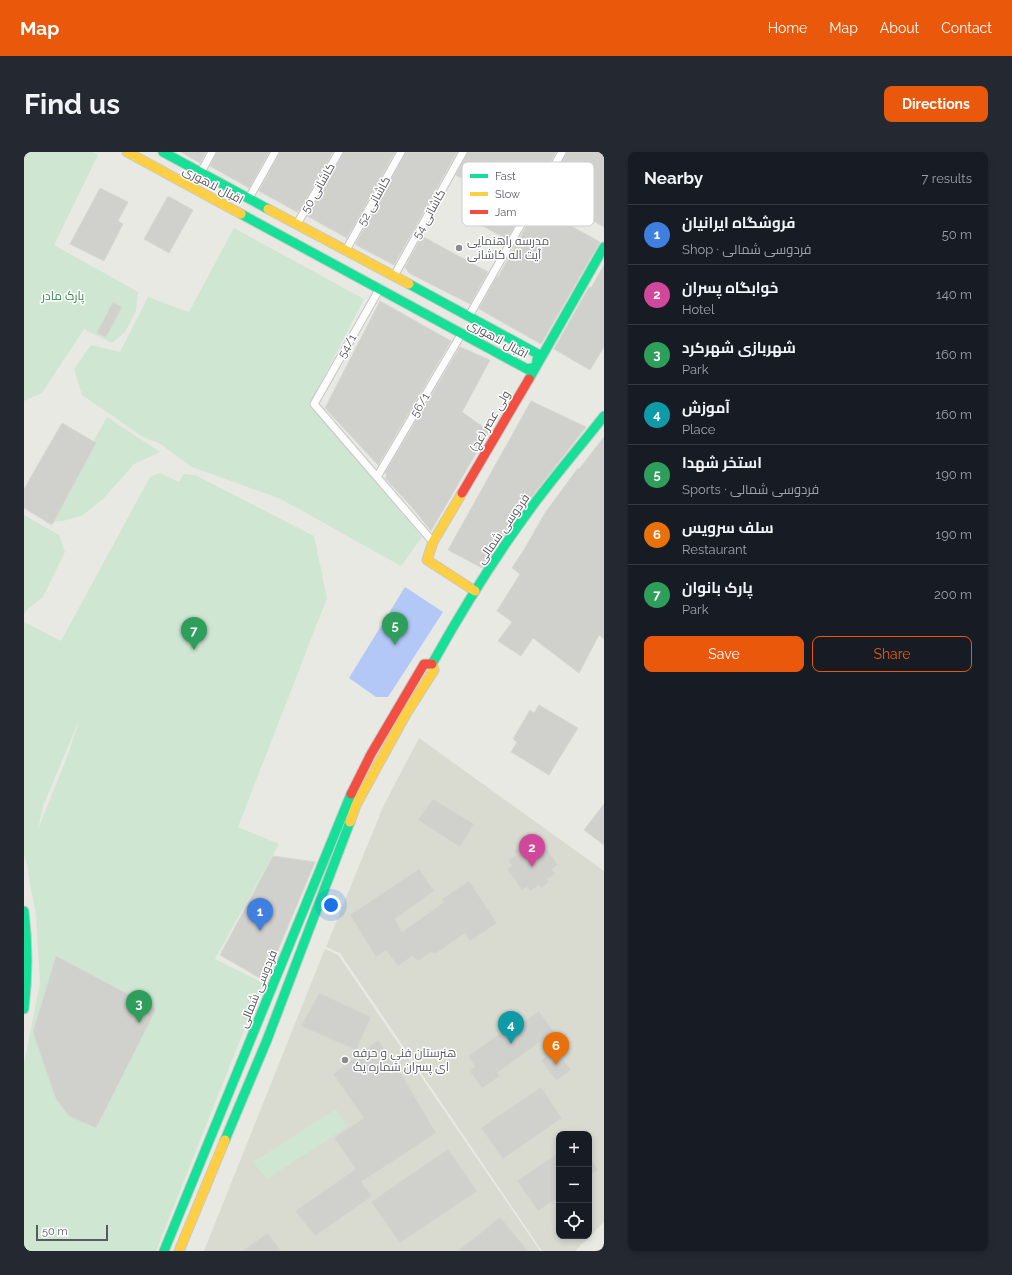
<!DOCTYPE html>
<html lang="en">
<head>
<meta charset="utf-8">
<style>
  :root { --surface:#171b24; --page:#242831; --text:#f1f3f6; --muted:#9ea1a6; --line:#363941; --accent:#ea580c }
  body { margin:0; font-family:Raleway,Cairo,sans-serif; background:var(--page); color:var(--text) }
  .controls { position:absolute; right:12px; bottom:12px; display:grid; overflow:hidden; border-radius:8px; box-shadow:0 2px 6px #0003 }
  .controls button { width:36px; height:36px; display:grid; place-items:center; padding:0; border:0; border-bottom:1px solid var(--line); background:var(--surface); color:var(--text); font:20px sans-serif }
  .scale { position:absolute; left:12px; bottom:10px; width:72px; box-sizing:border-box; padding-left:4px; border:2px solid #585a61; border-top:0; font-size:11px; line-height:14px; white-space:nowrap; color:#585a61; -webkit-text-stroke:3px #fff; paint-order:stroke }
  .you { position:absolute; left:307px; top:753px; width:14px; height:14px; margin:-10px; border:3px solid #fff; border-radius:50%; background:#1a73e8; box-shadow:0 0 0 6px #1a73e833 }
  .badge { display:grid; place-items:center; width:26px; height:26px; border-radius:50%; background:var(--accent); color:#fff; font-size:13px; font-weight:700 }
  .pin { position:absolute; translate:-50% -33px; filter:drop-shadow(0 1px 2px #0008) }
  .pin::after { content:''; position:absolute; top:21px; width:14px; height:12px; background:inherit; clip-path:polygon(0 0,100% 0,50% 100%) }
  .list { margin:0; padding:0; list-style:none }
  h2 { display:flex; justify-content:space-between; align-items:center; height:52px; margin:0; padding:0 16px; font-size:17px }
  h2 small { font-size:13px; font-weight:400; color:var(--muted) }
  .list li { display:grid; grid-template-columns:26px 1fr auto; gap:12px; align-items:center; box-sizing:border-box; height:60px; padding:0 16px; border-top:1px solid var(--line) }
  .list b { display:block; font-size:15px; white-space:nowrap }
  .list p { margin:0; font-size:13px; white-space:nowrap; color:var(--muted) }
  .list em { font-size:13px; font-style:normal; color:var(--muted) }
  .actions { display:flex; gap:8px; padding:12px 16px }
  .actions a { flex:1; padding:9px 0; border:1px solid var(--accent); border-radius:8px; text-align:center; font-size:14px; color:var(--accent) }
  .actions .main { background:var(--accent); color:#fff }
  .icon { flex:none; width:22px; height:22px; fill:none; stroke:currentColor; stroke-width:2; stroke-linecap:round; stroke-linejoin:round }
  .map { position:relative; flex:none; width:580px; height:1099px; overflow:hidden; border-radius:8px }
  header { display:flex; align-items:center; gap:24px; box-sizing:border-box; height:56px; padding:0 20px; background:var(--accent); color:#fff }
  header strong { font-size:19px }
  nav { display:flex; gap:22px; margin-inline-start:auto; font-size:14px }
  .intro { display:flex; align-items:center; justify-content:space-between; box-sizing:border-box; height:96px; padding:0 24px }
  h1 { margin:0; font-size:28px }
  .button { padding:10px 18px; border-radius:8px; background:var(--accent); color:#fff; font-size:14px; font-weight:700 }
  main { display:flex; gap:24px; padding:0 24px }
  aside { flex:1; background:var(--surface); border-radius:8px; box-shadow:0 2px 6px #0003 }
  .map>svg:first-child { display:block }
  .education { fill:#d9dad0; fill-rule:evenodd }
  .green { fill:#cfe6d3; fill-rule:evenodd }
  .water { fill:#b3c8f6 }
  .building { fill:#d0d0cc; stroke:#d8d8d2 }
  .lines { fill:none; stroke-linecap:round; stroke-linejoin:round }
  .street-casing { stroke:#c5c6c5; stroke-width:9 }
  .fast-casing { stroke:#c7c8c8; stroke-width:11 }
  .slow-casing { stroke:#c7c8c8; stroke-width:11 }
  .jam-casing { stroke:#c7c8c8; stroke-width:11 }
  .street { stroke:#fcfcfb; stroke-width:7 }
  .fast { stroke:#16e098; stroke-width:9 }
  .slow { stroke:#ffcf43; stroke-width:9 }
  .jam { stroke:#f24e42; stroke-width:9 }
  .poi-dot { fill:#8a8c8e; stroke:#fff; stroke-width:1.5 }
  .labels { text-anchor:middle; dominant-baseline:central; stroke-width:3; stroke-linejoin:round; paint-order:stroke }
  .street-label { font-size:12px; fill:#585a61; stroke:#fff }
  .poi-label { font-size:12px; fill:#585a61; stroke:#fff; text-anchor:start }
  .park-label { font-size:12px; fill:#34854d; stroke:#fff }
  .key { fill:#fff; stroke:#cdced0; stroke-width:1 }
  .key-label { font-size:11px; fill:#585a61 }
</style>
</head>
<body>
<header>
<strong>Map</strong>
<nav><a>Home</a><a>Map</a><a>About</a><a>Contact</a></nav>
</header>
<div class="intro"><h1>Find us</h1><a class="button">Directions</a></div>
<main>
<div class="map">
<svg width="580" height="1099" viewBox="0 0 580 1099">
  <rect width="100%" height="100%" fill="#e8e9e2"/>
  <path class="education" d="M395 586 580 719V1070L551 1099H518L316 801 302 795 359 655ZM535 982H565V1084H535Z
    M301 797 314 803 516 1099H180Z"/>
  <path class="green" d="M0 0H68L74 3 30 93 114 140 112 159 101 180 88 191 60 177 18 241 0 249Z
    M210 76 340 147 286 252 398 385 377 414 257 347 168 315 135 291 119 285 58 243 50 217 67 193 96 200 124 145 165 160Z
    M83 265 136 300 110 312 80 346 59 363 39 369 24 370Z
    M136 321 155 330 160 322 171 323 290 384 303 446 214 675 185 663 255 692 191 807 239 831 132 1099H0V912L16 831 12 763 4 721V716L0 703V470L37 489 126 325ZM56 566 43 605 14 677 19 654Z
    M0 363 35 383 41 400 19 445 5 456 0 462Z
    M312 957 323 975 243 1027 229 1010Z"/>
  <path class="water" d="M381 435 419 460 364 545H352L325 526Z"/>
  <path class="building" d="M157 0H182L176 11Z
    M193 0H245L225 36 186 14Z
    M256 0H309L275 59 274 58 273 60 235 39Z
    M320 0H371L323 86 283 64Z
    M382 0H433L370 113 332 93V91Z
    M444 0H532L483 87 453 71 468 44 432 23Z
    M543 0H580V75L520 41Z
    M76 36 104 50 94 69 99 72 80 109 46 92Z
    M144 44 169 58 145 101 120 87Z
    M513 55 576 90 517 192 455 157 473 124 474 125Z
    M398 84 464 120 446 152 385 121 381 115Z
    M580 113V195L566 218 530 197 565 135 567 136Z
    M356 149 427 189 354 313 301 256Z
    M89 150 98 155 82 185 73 181Z
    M436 195 466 208 438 260 465 279 407 379 387 354 361 326 363 323 361 321Z
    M507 249 562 275 499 356 458 416 424 398Z
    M38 271 72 291 28 373 0 356V337Z
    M580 285V487L575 483 555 521 509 486 497 504 474 489 488 470 473 459 496 422 488 416 501 396 521 361 554 316 555 317Z
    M515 553 554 576 525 623 487 600 493 590 489 587 506 558 510 561Z
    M409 647 450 672 436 695 394 668Z
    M580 652V693L560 678Z
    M509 691 513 696 519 692 534 713 528 717 531 722 523 727 525 730 517 736 515 733 506 739 503 735 498 738 483 717 488 714 484 708 492 703 490 699 498 693 501 697Z
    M249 704 291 710 241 829 196 803Z
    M395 717 410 739 371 767 378 780 420 750 418 747 445 729 473 771 446 789 441 781 411 802 407 800 394 809 388 804 374 814 362 798 352 805 326 763Z
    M32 804 132 857 72 976 45 964 32 947 9 880Z
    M295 841 347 865 332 898 277 874Z
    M515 859 530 880 473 921 476 924 458 936 445 918 451 914 444 904 484 876 486 879Z
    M354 888 379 925 412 981 337 1030 348 1044 291 1084 271 1059 332 1017 310 986 340 966 309 922Z
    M532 897 547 918 532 929 517 908Z
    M517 935 538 966 479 1007 457 976Z
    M424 997 453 1039 376 1091 347 1050Z
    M535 1000V1045L514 1059 493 1029Z
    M565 1004 574 1018 565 1024Z
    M476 1065 504 1099H433L454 1083Z
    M244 1081 257 1099H218Z"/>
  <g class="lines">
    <g class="street-casing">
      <path id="street" d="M177 20 188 0
        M225 46 251 0
        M273 72 315 0
        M322 98 377 0
        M370 124 439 0
        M356 136 290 252 409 390
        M445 164 538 0
        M353 325 438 181"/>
    </g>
    <g class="fast-casing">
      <path id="fast" d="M139 0 244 57
        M217 62 503 217 512 215 514 202 385 132
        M505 227 580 95
        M408 512C437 460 469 408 504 360 528 327 555 296 580 264
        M0 759C4 792 4 824 0 857
        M201 988 243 888 326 670
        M140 1099 327 642"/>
    </g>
    <g class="slow-casing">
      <path id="slow" d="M103 0 217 62
        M244 57 385 132
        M438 341 409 390 403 408 451 439
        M326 670 332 653 382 562 410 518 408 512
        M155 1099 201 988"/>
    </g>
    <g class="jam-casing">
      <path id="jam" d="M438 341 505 227
        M327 642 347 602 400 512H408"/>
    </g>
    <use href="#street" class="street"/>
    <use href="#fast" class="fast"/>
    <use href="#slow" class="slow"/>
    <use href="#jam" class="jam"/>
  </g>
  <g class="poi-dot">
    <circle cx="435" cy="96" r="4"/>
    <circle cx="321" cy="908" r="4"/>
  </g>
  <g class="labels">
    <g class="street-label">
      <text transform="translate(189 33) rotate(28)">اقبال لاهوری</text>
      <text transform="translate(294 36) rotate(-60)">کاشانی 50</text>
      <text transform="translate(350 49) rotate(-61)">کاشانی 52</text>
      <text transform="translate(405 62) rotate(-61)">کاشانی 54</text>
      <text transform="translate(474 187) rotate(29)">اقبال لاهوری</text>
      <text transform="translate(323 194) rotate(-61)">54/1</text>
      <text transform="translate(396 253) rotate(-60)">56/1</text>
      <text transform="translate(466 269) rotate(-60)">ولی عصر (عج)</text>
      <text transform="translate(479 377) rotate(-55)">فردوسی شمالی</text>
      <text transform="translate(234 837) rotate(-68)">فردوسی شمالی</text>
    </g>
    <g class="poi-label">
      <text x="443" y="89">مدرسه راهنمایی<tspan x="443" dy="14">آیت اله کاشانی</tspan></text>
      <text x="329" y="901">هنرستان فنی و حرفه<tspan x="329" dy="14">ای پسران شماره یک</tspan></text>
    </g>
    <g class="park-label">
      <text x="39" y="144">پارک مادر</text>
    </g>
  </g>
  <rect x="438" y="10" width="132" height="64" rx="6" class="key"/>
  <rect x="446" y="22" width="18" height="4" fill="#16e098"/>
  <rect x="446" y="40" width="18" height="4" fill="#ffcf43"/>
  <rect x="446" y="58" width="18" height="4" fill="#f24e42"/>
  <g class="key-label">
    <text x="471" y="28">Fast</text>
    <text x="471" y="46">Slow</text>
    <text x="471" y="64">Jam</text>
  </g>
</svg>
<div class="controls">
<button>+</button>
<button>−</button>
<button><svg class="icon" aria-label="locate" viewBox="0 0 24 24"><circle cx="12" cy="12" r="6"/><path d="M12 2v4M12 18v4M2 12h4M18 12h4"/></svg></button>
</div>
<div class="scale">50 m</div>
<div class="you"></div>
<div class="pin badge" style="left:236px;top:779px;background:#3f7fe0">1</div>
<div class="pin badge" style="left:508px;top:715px;background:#d1479c">2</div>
<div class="pin badge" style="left:115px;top:871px;background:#2e9e5b">3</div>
<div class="pin badge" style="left:487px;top:892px;background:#0f9aa8">4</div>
<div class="pin badge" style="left:371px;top:493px;background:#2e9e5b">5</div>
<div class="pin badge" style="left:532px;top:913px;background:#e8710a">6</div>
<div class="pin badge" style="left:170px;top:498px;background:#2e9e5b">7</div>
</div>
<aside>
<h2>Nearby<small>7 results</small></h2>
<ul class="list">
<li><span class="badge" style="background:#3f7fe0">1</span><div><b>فروشگاه ایرانیان</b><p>Shop · فردوسی شمالی</p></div><em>50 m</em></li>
<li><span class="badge" style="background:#d1479c">2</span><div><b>خوابگاه پسران</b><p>Hotel</p></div><em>140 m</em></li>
<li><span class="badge" style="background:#2e9e5b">3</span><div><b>شهربازی شهرکرد</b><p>Park</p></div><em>160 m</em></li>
<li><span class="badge" style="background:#0f9aa8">4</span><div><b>آموزش</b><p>Place</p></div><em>160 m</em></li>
<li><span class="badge" style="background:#2e9e5b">5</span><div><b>استخر شهدا</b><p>Sports · فردوسی شمالی</p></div><em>190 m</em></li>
<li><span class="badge" style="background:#e8710a">6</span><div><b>سلف سرویس</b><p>Restaurant</p></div><em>190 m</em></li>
<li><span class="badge" style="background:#2e9e5b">7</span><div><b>پارک بانوان</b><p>Park</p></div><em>200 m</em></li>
</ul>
<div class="actions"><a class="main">Save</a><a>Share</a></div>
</aside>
</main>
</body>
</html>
